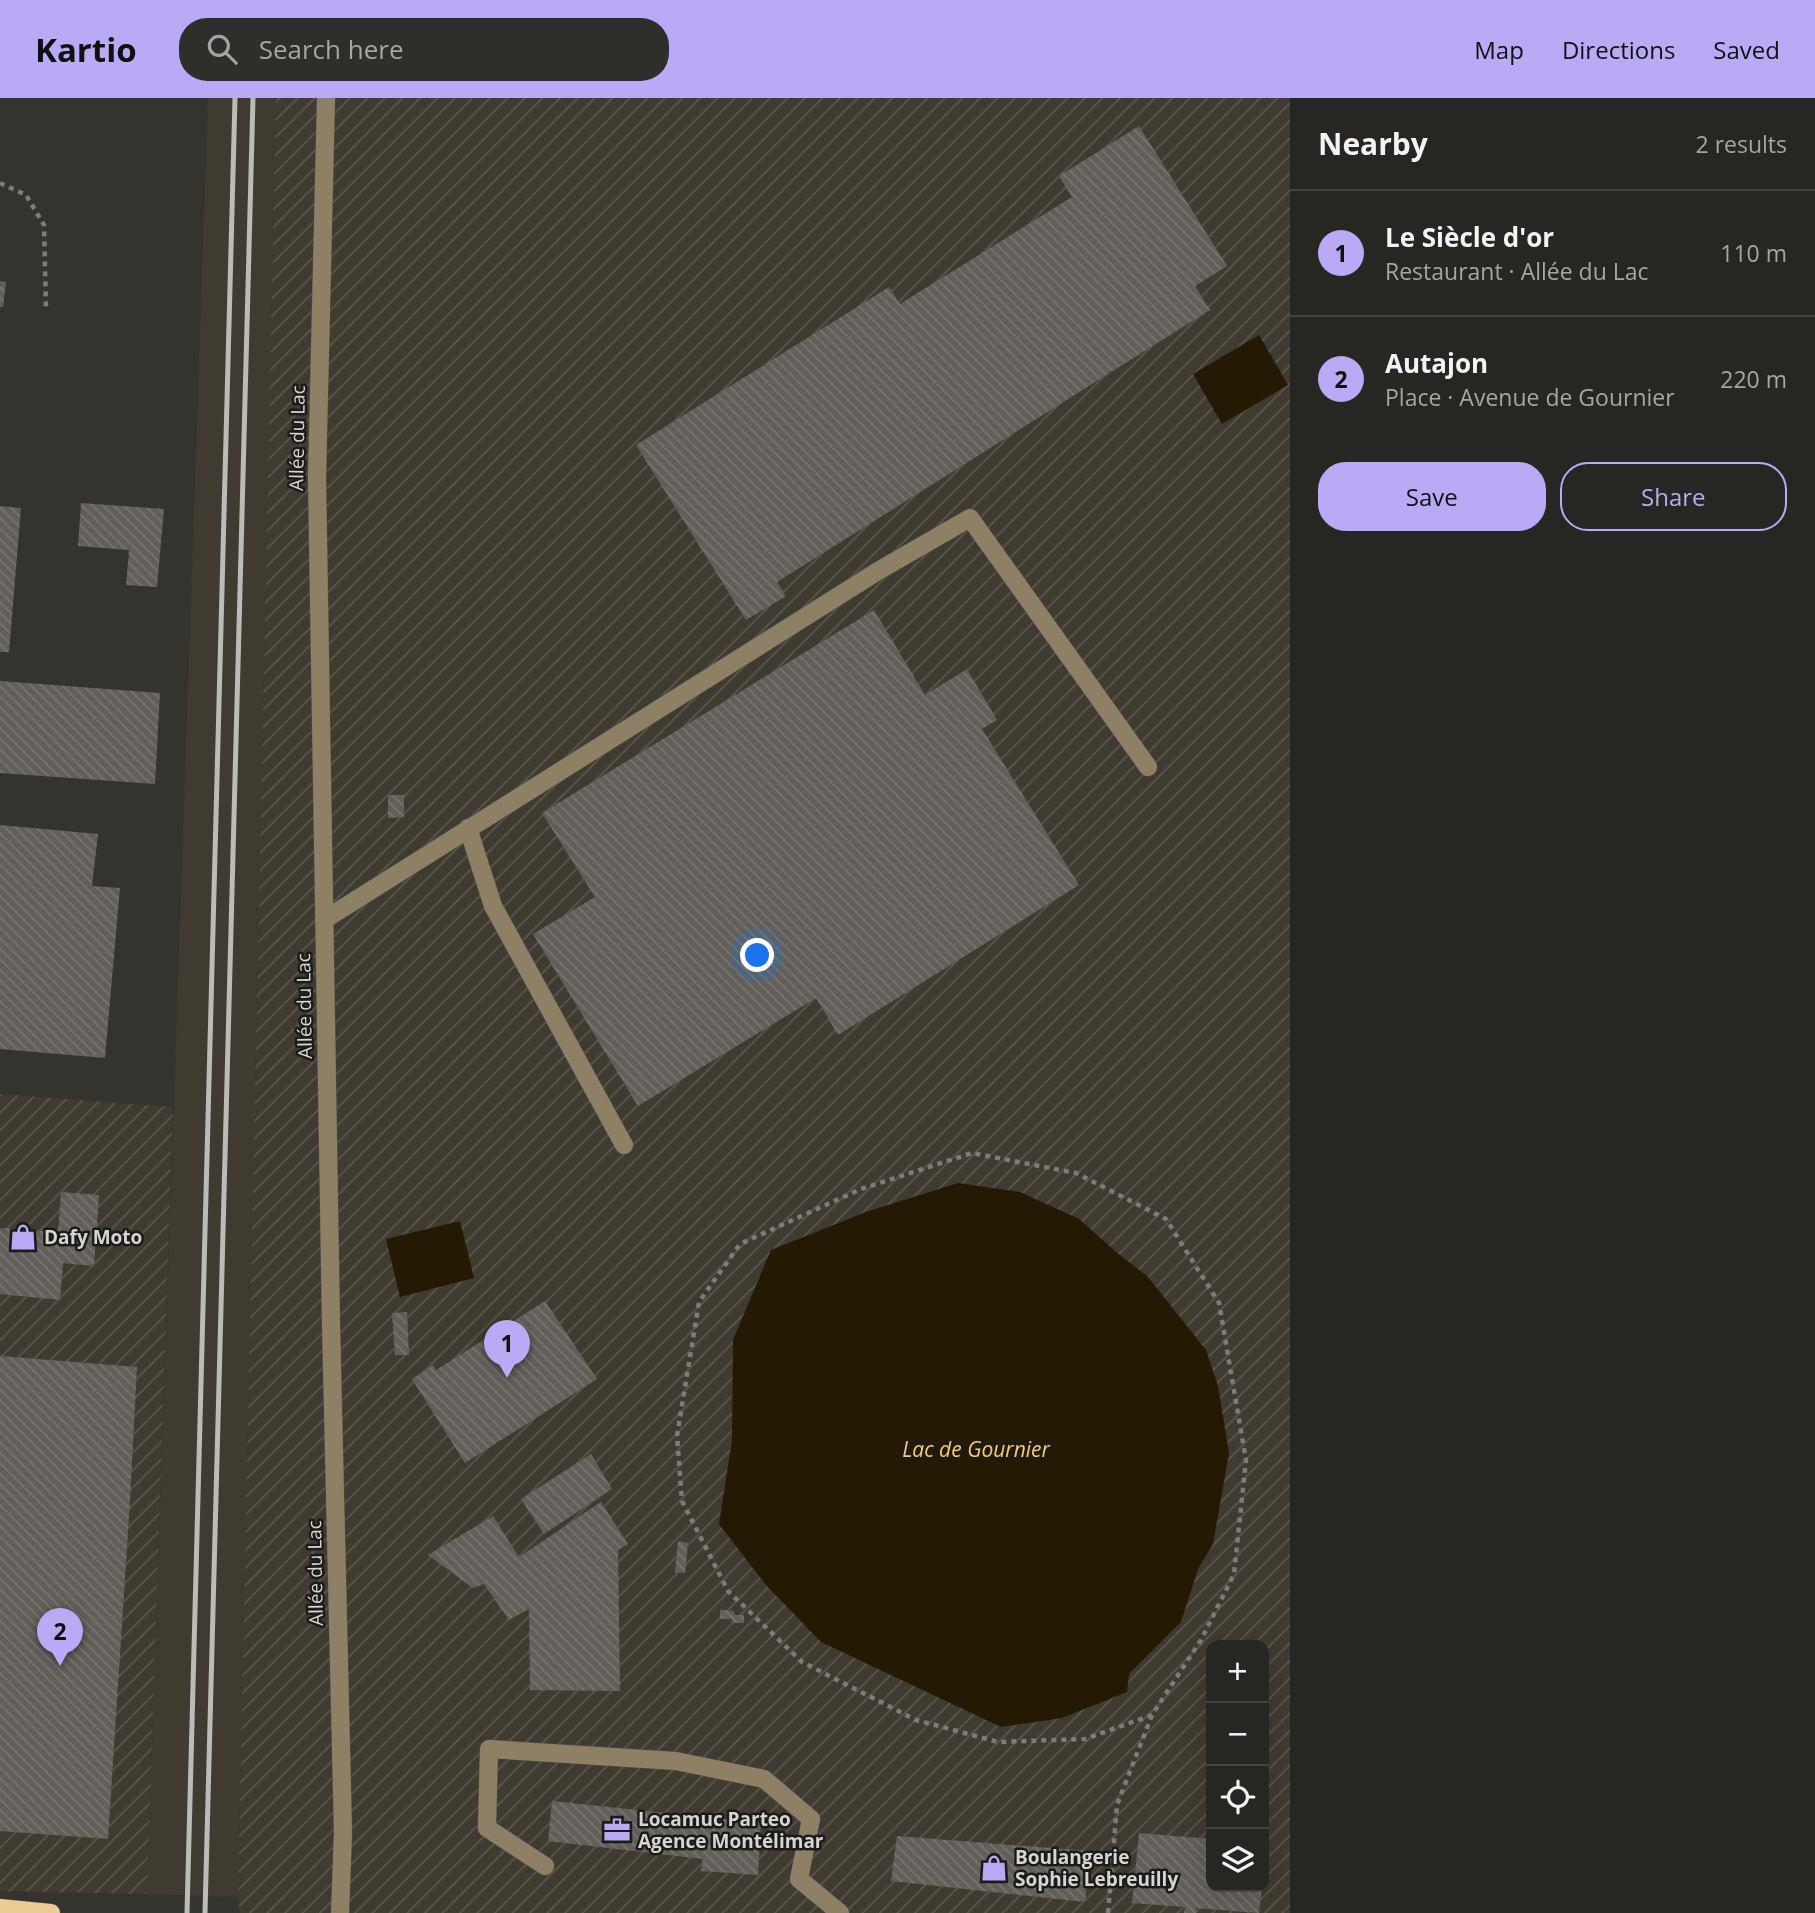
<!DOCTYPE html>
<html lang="en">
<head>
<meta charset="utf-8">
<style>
  :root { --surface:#282622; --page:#302e2a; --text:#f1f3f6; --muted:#a5a5a5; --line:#444340; --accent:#baaaf6 }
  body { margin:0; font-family:"Open Sans",sans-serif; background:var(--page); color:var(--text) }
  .controls { position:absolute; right:21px; bottom:21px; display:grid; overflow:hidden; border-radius:14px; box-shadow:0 7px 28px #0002 }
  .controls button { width:63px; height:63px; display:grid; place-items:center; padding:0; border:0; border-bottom:2px solid var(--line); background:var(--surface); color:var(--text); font:35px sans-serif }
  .you { position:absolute; left:758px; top:858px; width:24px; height:24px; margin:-18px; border:5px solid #fff; border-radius:50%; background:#1a73e8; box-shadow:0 0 0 10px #1a73e833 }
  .badge { display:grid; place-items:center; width:46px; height:46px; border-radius:50%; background:var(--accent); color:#111; font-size:23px; font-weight:700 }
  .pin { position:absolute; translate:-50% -58px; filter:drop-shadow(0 2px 4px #0008) }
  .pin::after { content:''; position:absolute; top:37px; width:24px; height:21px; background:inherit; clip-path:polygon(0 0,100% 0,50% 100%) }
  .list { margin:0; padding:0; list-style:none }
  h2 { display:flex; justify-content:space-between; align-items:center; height:91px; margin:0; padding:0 28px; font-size:30px }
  h2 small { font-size:23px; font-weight:400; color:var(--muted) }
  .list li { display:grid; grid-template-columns:46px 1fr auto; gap:21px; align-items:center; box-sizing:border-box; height:126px; padding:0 28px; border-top:2px solid var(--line) }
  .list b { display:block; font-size:26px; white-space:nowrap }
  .list p { margin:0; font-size:23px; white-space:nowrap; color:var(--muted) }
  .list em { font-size:23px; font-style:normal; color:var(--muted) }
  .actions { display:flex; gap:14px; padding:21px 28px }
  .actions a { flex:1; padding:16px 0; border:2px solid var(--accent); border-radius:28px; text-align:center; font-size:24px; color:var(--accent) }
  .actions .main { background:var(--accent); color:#111 }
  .icon { flex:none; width:38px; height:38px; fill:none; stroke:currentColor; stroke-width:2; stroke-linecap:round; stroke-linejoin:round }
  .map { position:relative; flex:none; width:1290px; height:1815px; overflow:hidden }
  header { display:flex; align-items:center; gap:42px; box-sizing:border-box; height:98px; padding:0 35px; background:var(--accent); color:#111 }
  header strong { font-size:33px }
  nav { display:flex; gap:38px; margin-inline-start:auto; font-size:24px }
  .search { width:490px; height:63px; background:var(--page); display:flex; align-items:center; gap:18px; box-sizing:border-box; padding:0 24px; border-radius:28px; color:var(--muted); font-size:26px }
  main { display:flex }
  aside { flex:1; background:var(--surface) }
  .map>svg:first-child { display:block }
  .built { fill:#403b31 }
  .industrial { fill:url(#industrial-furrows); fill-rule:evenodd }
  .water { fill:#241a04 }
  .building { fill:url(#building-back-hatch) }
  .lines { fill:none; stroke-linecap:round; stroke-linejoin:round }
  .minor-casing { stroke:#52504c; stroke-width:19 }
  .major-casing { stroke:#52504c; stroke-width:19 }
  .path { stroke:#7e7c78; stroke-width:4.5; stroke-dasharray:5 5; stroke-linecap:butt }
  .minor { stroke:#8e8064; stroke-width:18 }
  .major { stroke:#eacb91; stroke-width:18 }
  .rail { stroke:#bcbbb8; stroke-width:5 }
  .labels { text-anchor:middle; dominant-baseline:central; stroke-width:5; stroke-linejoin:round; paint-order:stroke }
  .street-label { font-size:19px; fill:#d6d5d2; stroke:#1c1b19 }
  .poi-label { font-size:19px; font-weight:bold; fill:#d6d5d2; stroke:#1c1b19; text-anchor:start }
  .water-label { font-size:21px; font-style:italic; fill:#fbcb69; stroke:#1c1b19 }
</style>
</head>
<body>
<header>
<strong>Kartio</strong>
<div class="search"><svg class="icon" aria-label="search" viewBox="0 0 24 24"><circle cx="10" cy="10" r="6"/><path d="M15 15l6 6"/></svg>Search here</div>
<nav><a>Map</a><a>Directions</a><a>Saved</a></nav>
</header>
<main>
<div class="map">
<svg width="1290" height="1815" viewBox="0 0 1290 1815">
  <defs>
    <pattern id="industrial-furrows" width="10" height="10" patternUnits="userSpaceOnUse" patternTransform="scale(1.75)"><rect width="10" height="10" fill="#403b31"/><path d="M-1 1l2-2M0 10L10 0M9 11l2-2" fill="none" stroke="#5b564e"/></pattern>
    <pattern id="building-back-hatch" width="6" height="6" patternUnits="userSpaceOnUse" patternTransform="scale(1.75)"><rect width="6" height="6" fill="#625f5a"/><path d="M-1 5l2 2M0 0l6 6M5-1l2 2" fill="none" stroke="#787571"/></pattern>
  </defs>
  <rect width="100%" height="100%" fill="#35332e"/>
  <path class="built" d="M208 0H276L238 1799 147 1796Z"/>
  <path class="industrial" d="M276 0H1290V1815H240L238 1799ZM1211 1547H1264V1789H1211Z
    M0 996 173 1009 147 1796 0 1793Z"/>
  <path class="water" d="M1259 237 1288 287 1222 326 1193 276Z
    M958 1085 1020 1094 1079 1121 1115 1153 1148 1179 1206 1252 1218 1288 1229 1355 1213 1446 1198 1471 1181 1524 1129 1576 1127 1594 1062 1620 1001 1629 821 1544 766 1487 719 1426 732 1342 733 1242 771 1152 866 1114Z
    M460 1123 474 1180 400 1199 386 1141Z"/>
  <path class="building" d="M1139 28 1227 168 1195 188 1210 212 777 484 786 498 746 522 636 347 889 189 900 206 1072 99 1059 78Z
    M0 183 6 184 3 209H0Z
    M81 405 164 411 157 489 126 487 129 452 78 448Z
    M0 408 21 410 9 554H0Z
    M874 512 925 597 967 571 997 622 982 631 1079 787 838 937 816 900 638 1008 533 836 595 799 542 715Z
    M0 583 160 595 155 686 0 675Z
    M388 697H404V719L388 720Z
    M0 727 98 736 92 788 120 790 105 960 0 951Z
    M61 1094 99 1097 94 1168 63 1165 60 1202 0 1196V1130L58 1134Z
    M545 1203 597 1281 465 1365 412 1281 433 1267 436 1272Z
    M407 1214 409 1257H395L392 1215Z
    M0 1258 137 1269 130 1403 108 1741 0 1733Z
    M591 1356 612 1391 544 1436 521 1401Z
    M601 1404 628 1446 618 1452 620 1593 530 1592 529 1511 509 1522 484 1486 473 1490 428 1457 493 1418 519 1459Z
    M678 1443 688 1445 685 1475 675 1474Z
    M720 1512 734 1513 735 1517H744V1525H732V1521H720Z
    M552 1703 761 1725 758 1777 701 1773 703 1761 548 1743Z
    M1139 1735 1211 1741V1789H1262L1259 1815 1196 1810V1815H1184L1185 1809 1132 1805Z
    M897 1738 1090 1753 1085 1804 891 1783Z"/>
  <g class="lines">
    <g class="minor-casing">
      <path id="minor" d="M326 0 317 380 331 1226 343 1735 340 1815
        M468 730 493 808 624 1047
        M324 822 878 473 970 420 1148 669
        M545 1768 487 1730 489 1651 676 1663 764 1681 811 1721 799 1781 840 1815"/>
    </g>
    <g class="major-casing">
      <path id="major" d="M0 1810 51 1815"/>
    </g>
    <path class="path" d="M0 85 26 97 44 127 46 211
      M1108 1815 1117 1707 1152 1617 1201 1542 1234 1476 1246 1362 1219 1205 1166 1121 1076 1075 972 1055 861 1091 740 1146 699 1204 677 1338 682 1403 728 1493 802 1564 916 1622 998 1644 1085 1641 1152 1617"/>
    <use href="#minor" class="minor"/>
    <use href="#major" class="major"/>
    <path class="rail" d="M187 1815 235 0
      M205 1815 253 0"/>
  </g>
  <defs>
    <g id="shop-bare" transform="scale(2.1)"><path d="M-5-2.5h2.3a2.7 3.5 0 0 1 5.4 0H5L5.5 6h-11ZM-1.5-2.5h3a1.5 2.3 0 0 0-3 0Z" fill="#baaaf6" stroke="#1c1b19" stroke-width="2.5" paint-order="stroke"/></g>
    <g id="office-bare" transform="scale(2.1)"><path d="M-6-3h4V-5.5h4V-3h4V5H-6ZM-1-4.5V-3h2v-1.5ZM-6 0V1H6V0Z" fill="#baaaf6" stroke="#1c1b19" stroke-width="2.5" paint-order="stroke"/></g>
  </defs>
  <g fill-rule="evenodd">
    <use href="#shop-bare" x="23" y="1139"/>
    <use href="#office-bare" x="617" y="1732"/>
    <use href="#shop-bare" x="994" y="1770"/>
  </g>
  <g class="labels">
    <g class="street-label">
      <text transform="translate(297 340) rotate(-89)">Allée du Lac</text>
      <text transform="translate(304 908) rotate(-91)">Allée du Lac</text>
      <text transform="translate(315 1475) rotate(-91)">Allée du Lac</text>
    </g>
    <g class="poi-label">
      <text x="44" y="1139">Dafy Moto</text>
      <text x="638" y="1721">Locamuc Parteo<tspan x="638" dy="22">Agence Montélimar</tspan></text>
      <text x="1015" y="1759">Boulangerie<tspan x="1015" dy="22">Sophie Lebreuilly</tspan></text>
    </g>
    <g class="water-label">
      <text x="976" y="1351">Lac de Gournier</text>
    </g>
  </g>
</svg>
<div class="controls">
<button>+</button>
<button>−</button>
<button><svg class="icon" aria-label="locate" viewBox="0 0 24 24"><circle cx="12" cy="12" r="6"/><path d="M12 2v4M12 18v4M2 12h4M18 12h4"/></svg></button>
<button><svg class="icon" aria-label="layers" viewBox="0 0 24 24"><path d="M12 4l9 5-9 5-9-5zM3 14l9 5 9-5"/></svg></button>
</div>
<div class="you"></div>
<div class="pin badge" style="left:507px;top:1280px">1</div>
<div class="pin badge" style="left:60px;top:1568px">2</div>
</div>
<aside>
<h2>Nearby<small>2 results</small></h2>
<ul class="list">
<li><span class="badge">1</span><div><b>Le Siècle d'or</b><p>Restaurant · Allée du Lac</p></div><em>110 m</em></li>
<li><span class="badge">2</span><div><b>Autajon</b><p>Place · Avenue de Gournier</p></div><em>220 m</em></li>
</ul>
<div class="actions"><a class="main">Save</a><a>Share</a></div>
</aside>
</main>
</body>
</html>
